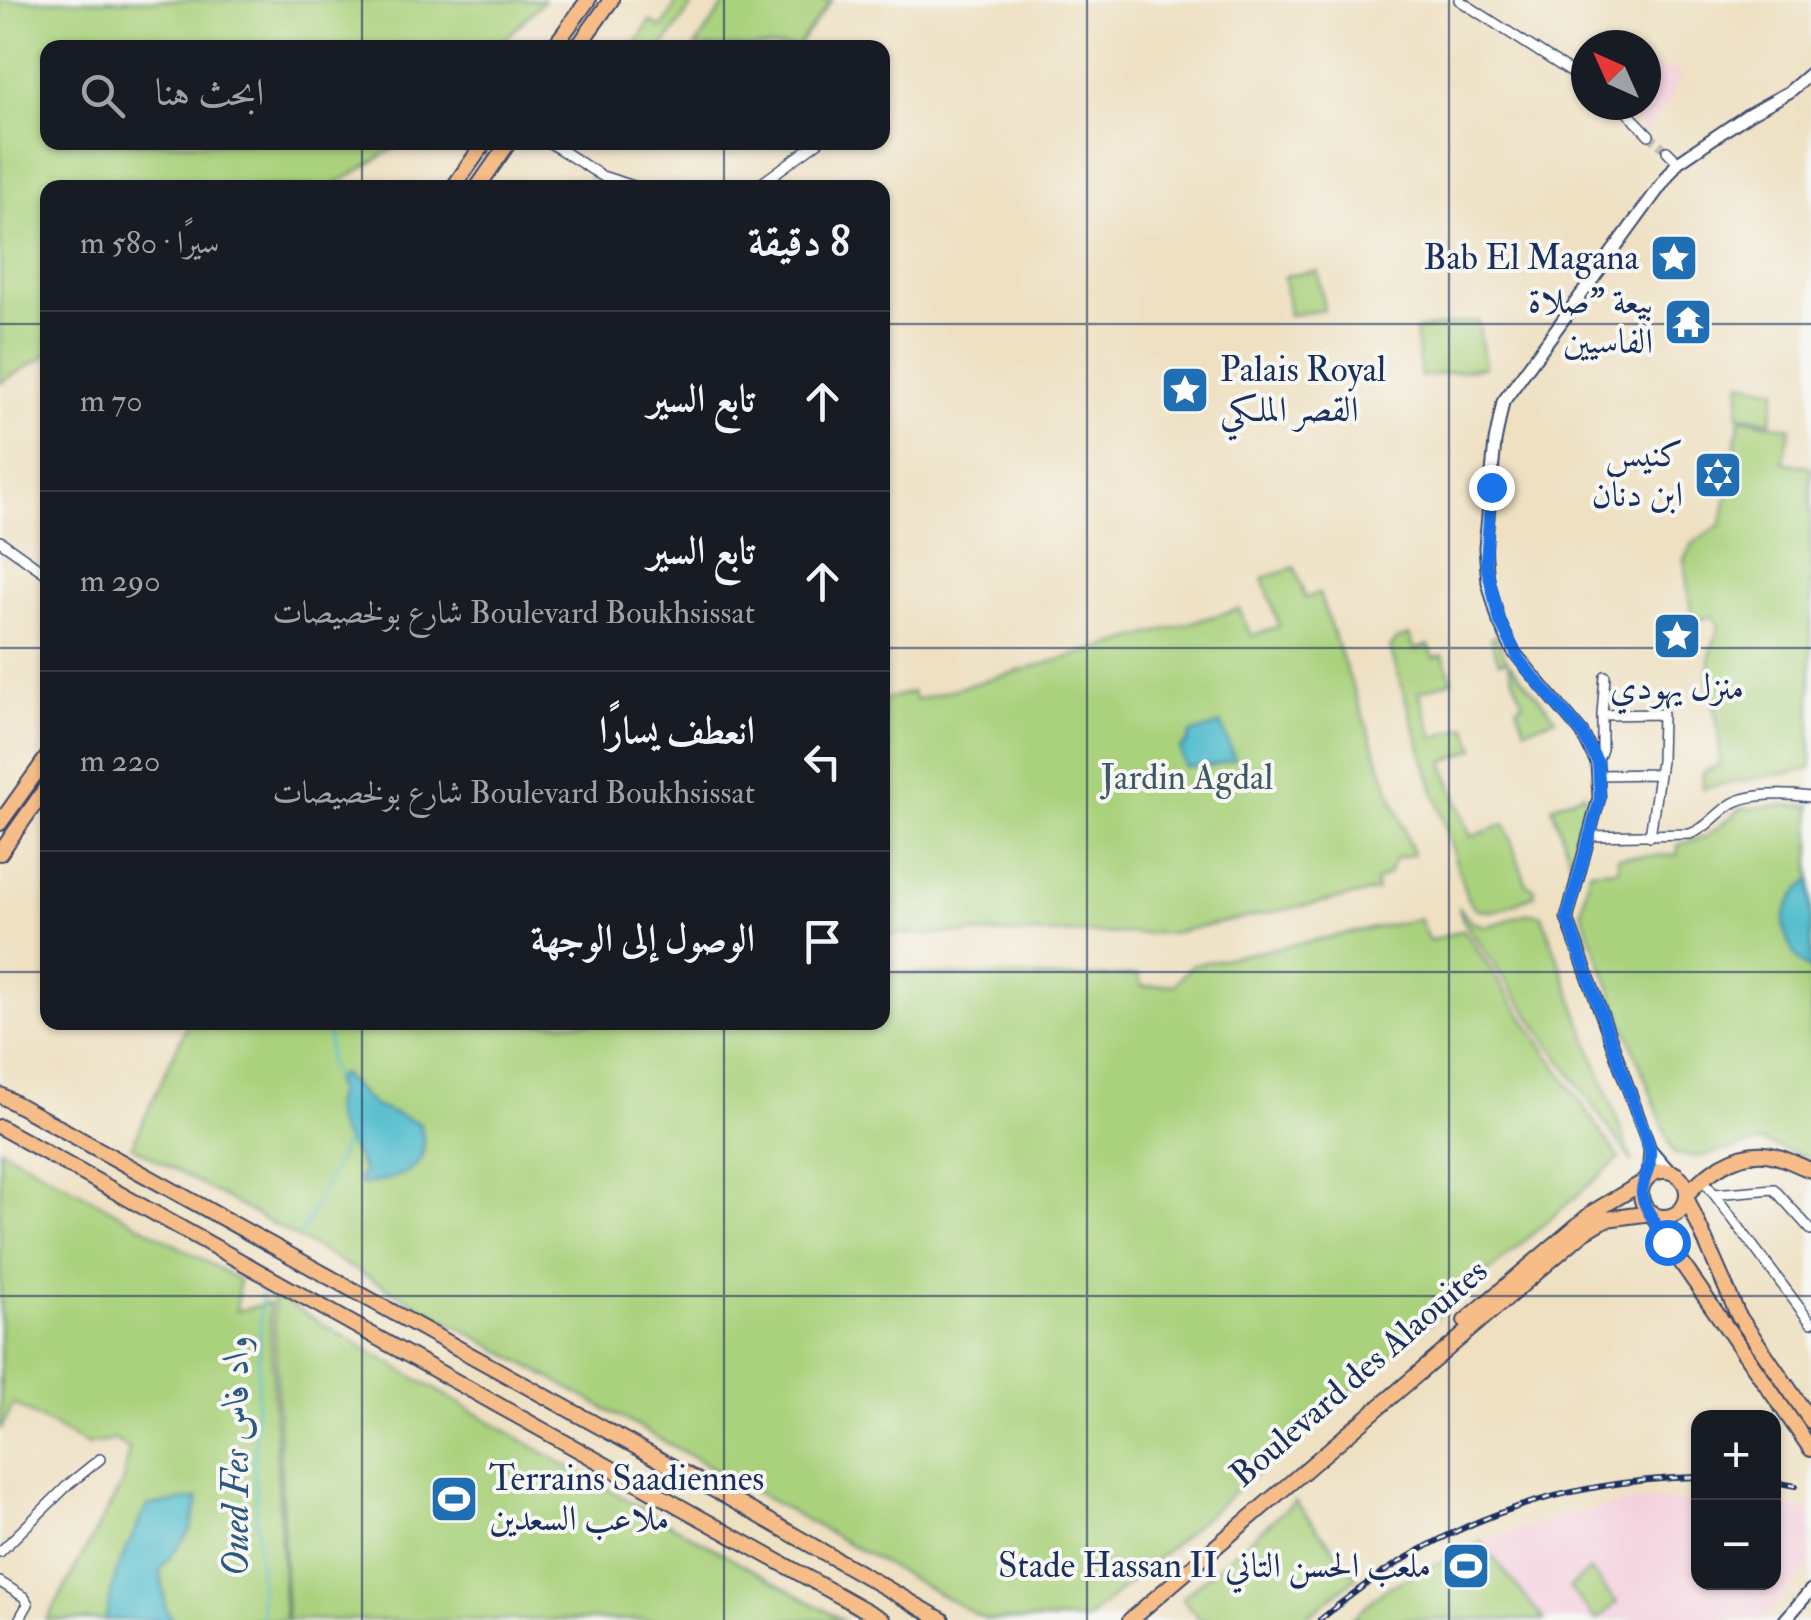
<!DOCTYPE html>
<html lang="ar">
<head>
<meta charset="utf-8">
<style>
  :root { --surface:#171b24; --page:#242831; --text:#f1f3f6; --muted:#9ea1a6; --line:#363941 }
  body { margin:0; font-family:"IM FELL Double Pica",Amiri,serif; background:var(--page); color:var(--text); direction:rtl }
  .controls { position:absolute; right:30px; bottom:30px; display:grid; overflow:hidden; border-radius:20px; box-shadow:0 2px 8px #0004 }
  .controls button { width:90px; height:90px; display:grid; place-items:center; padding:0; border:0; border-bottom:2px solid var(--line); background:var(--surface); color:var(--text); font:50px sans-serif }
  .compass { position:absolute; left:1571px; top:30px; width:90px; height:90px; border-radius:50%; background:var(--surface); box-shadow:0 2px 8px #0004; rotate:315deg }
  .stop { position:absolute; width:30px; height:30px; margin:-22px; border:8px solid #1a73e8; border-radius:50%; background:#fff }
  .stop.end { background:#1a73e8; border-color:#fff; box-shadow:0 2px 10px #0008 }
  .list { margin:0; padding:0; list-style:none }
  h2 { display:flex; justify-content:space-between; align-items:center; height:130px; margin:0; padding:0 40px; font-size:42px }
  h2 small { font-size:32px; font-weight:400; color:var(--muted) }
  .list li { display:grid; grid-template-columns:65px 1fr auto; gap:30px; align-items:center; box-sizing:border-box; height:180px; padding:0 40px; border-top:2px solid var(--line) }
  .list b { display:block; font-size:38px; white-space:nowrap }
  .list p { margin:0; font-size:32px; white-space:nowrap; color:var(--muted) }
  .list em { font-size:32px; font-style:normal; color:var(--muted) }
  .icon { flex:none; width:55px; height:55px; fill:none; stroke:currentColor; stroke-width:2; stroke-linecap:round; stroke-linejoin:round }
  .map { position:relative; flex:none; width:1811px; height:1620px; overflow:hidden; direction:ltr }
  .search { position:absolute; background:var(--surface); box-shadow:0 2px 8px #0004; left:40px; top:40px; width:850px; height:110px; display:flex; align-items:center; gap:25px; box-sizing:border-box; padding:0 35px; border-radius:20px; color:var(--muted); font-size:38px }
  .panel { position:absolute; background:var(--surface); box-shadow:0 2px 8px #0004; left:40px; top:180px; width:850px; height:850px; border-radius:20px; direction:rtl }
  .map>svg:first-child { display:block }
  .built { fill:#f4cfdd }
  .green { fill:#aad27d; stroke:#62806e; stroke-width:2.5 }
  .water { fill:#52bdcd; stroke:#367696; stroke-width:2.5 }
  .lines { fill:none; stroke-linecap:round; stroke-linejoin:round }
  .stream { stroke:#52bdcd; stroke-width:2.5 }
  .minor-tunnel { stroke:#c4bdad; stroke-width:9; stroke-dasharray:9 4.5; stroke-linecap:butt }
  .minor-casing { stroke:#3b4a6d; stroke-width:12 }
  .tertiary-casing { stroke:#3b4a6d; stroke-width:15 }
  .primary-casing { stroke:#3b4a6d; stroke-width:18 }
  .minor { stroke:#fff; stroke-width:9 }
  .tertiary { stroke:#fff; stroke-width:11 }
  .primary { stroke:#f7bd88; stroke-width:14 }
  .rail-casing { stroke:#1b2f5e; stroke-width:6 }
  .rail { stroke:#f6f6f2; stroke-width:2.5; stroke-dasharray:8; stroke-linecap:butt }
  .route { stroke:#1a73e8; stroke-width:12 }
  .grid { fill:none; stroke:#1b2f5e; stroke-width:2.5; stroke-opacity:0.55 }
  .labels { text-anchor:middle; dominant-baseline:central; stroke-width:8; stroke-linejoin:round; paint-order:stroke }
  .poi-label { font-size:35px; fill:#1b2f5e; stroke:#f6f6f2; text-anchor:end }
  .park-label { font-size:35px; fill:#3f5866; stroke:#f6f6f2 }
  .street-label { font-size:35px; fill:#1b2f5e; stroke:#f6f6f2 }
  .water-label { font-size:38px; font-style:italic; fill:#2c5a7f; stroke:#f6f6f2 }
</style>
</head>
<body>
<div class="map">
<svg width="1811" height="1620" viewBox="0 0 1811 1620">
  <rect width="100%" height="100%" fill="#f6f6f2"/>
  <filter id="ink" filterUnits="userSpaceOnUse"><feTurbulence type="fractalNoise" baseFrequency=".01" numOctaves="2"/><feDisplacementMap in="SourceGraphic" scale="20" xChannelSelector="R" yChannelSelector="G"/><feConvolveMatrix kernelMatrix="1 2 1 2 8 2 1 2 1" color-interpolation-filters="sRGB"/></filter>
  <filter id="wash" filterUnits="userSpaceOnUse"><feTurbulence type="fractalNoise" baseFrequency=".0048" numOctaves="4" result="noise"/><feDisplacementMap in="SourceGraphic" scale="40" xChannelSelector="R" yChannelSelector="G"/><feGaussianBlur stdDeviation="2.25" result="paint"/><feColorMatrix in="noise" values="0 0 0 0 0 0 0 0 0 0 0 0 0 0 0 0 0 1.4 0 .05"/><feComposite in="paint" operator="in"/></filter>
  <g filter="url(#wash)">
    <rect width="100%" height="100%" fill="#eee0c1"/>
    <path class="built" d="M1653 65 1664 73 1668 65 1681 76 1671 98 1646 132 1630 114 1636 105H1646V74Z
      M1638 1501 1698 1502V1582H1774V1506L1811 1511V1536L1807 1545 1811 1549V1565L1763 1620H1544L1481 1542 1560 1517Z"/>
    <path class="green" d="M0 0H544L497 47 48 48V142L403 143 332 187 48 188 47 355 0 383Z
      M678 0H696L663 47H634L650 21 662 28Z
      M728 0H832L797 47H695Z
      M1318 271 1324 310 1289 315 1284 276Z
      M1478 321 1485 367 1421 377 1415 330Z
      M1741 382 1777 389 1771 421 1738 415Z
      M1740 418 1791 428 1783 462 1811 467V769L1702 788 1703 772 1720 765 1719 731 1708 680 1710 656 1719 627 1714 616 1692 621 1684 559 1694 542 1722 524Z
      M1295 567 1305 598 1319 594 1413 854 1395 859 1388 874 1375 882 1377 891 1171 933 883 934V700L912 692 916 700 1239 609 1251 636 1279 626 1263 578Z
      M1409 635 1415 650 1429 645 1434 658 1443 655 1452 680 1419 692 1434 738 1467 726 1475 749 1443 762 1471 837 1505 824 1527 885 1534 888 1535 895C1513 903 1482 925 1467 898L1390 648 1397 639Z
      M1496 635 1506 659 1556 718 1525 729 1517 706 1523 703 1507 660 1499 662 1490 638Z
      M1584 793 1588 803 1571 862 1552 806Z
      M1786 805 1811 806V1158L1762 1142 1699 1157 1674 1154 1581 911 1590 871 1618 869V857L1677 855 1678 845 1707 836 1741 809Z
      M1459 907C1487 949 1511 905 1542 915L1633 1163 1463 920Z
      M1419 919 1429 941 1464 930 1619 1159 1086 1620H986L132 1146 188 1023 882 1022 883 973 1061 978 1138 975 1142 987 1175 984 1192 965Z
      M0 1148 239 1280 236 1311 269 1303 285 1620H47L122 1484 129 1449 115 1440 87 1445 14 1404 0 1430Z
      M273 1295 546 1454 842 1620H287Z
      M1295 1501 1357 1577 1302 1620H1200L1182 1598Z
      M1481 1542 1544 1620H1350L1383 1590Z
      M1590 1570 1617 1603 1596 1620 1569 1588Z"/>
    <path class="water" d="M1221 724 1235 759 1214 765 1185 767 1180 749 1187 743 1190 734Z
      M1811 879V970C1794 961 1779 931 1786 912 1790 900 1801 887 1811 879Z
      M341 1074 374 1106 419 1123C438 1172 396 1178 361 1185L358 1177 363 1175C357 1142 322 1131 337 1091L333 1080Z
      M199 1498 190 1531 160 1570 166 1609 173 1620H105L117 1569 147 1506Z"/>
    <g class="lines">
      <path class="stream" d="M586 188 592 175
        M328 1022 329 1066 336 1080
        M301 1235 346 1142
        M262 1620 254 1463 262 1292"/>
    </g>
  </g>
  <g filter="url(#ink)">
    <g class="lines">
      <path class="minor-tunnel" d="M1649 135 1667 151"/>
      <g class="minor-casing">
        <path id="minor" d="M1459 0 1586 82
          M1620 105 1649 135
          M548 142 602 176 640 188
          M1667 151 1678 162
          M755 188 818 142
          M0 541 48 575
          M1602 715 1605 676
          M1597 763 1602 749V715L1662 714 1661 761 1650 836
          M1599 775 1658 774
          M1590 836 1690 834C1707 828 1715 815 1730 805 1749 792 1788 794 1811 797
          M1702 1178 1811 1323
          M1714 1194 1774 1189 1811 1230
          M0 1552 69 1484 100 1459
          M0 1582 24 1597 28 1604 19 1620"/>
      </g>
      <g class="tertiary-casing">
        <path id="tertiary" d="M1669 1171 1650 1149 1567 918 1599 798 1597 763 1582 733 1513 651 1499 622 1488 582 1485 548 1495 442 1503 402 1678 162 1749 114 1789 92 1811 73
          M1648 1178 1650 1149
          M1785 1620 1811 1590"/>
      </g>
      <g class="primary-casing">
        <path id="primary" d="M553 48 588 0
          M577 48 611 0
          M453 188 485 142
          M477 188 509 142
          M0 823 48 756
          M0 853 48 785
          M0 1095 729 1498 942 1620
          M0 1127 883 1620
          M1641 1194a23 23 0 1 1 46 0a23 23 0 1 1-46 0Z
          M1687 1194C1705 1174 1736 1151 1765 1154 1780 1155 1797 1165 1811 1170
          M1687 1199 1738 1315 1811 1421
          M1465 1321 1593 1212 1645 1181
          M1130 1620 1584 1232 1606 1219 1652 1213 1667 1242 1811 1449"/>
      </g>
      <use href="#minor" class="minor"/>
      <use href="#tertiary" class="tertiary"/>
      <use href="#primary" class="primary"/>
      <g class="rail-casing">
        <path id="rail" d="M1774 1482 1796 1486
          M1320 1620C1432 1525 1552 1481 1698 1477"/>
      </g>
      <use href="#rail" class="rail"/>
    </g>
  </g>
  <g class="lines" filter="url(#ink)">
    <path class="route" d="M1491 487 1486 564 1500 622 1520 661 1582 733 1598 763 1600 798 1567 918 1650 1149C1651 1171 1645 1172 1642 1190 1640 1205 1660 1228 1667 1242"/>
  </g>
  <path class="grid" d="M362 0V48M724 0V48M1087 0V1620M1449 0V1620M362 142V188M724 142V188M0 324H48M882 324H1811M0 648H48M882 648H1811M0 972H48M882 972H1811M362 1022V1620M724 1022V1620M0 1296H1811"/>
  <defs>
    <g id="sight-square" transform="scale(2.5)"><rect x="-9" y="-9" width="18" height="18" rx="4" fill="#1f6fb2" stroke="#f6f6f2"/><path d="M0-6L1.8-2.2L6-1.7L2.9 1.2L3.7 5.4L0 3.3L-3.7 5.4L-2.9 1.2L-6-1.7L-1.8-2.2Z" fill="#fff"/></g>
    <g id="temple-square" transform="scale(2.5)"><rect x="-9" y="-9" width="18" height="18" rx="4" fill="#1f6fb2" stroke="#f6f6f2"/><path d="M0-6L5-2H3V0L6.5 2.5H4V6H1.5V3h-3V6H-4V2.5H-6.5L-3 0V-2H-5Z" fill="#fff"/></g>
    <g id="synagogue-square" transform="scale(2.5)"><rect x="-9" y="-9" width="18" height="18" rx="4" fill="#1f6fb2" stroke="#f6f6f2"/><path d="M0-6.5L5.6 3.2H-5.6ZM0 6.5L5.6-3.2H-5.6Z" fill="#fff"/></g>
    <g id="stadium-square" transform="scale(2.5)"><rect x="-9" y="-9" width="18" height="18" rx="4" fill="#1f6fb2" stroke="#f6f6f2"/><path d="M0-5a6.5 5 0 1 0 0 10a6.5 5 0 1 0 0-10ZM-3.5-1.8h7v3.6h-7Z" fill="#fff"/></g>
  </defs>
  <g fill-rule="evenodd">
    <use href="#sight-square" x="1674" y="258"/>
    <use href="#temple-square" x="1688" y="322"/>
    <use href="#sight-square" x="1185" y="390"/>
    <use href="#synagogue-square" x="1718" y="475"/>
    <use href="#sight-square" x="1677" y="636"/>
    <use href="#stadium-square" x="454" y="1499"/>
    <use href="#stadium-square" x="1466" y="1566"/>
  </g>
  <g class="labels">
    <g class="poi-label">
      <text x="1639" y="258">Bab El Magana</text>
      <text x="1653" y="302">بيعة "صلاة<tspan x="1653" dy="40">الفاسيين</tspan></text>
      <text x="1220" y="370" text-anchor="start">Palais Royal<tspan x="1220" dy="40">القصر الملكي</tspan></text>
      <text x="1683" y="455">كنيس<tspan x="1683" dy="40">ابن دنان</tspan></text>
      <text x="1677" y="688" text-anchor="middle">منزل يهودي</text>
      <text x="489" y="1479" text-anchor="start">Terrains Saadiennes<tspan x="489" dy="40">ملاعب السعدين</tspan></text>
      <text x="1431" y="1566">Stade Hassan II ملعب الحسن التاني</text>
    </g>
    <g class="park-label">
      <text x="1187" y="778">Jardin Agdal</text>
    </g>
    <g class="street-label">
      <text transform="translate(1359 1373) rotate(-41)">Boulevard des Alaouites</text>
    </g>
    <g class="water-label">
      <text transform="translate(236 1456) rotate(-90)">Oued Fes واد فاس</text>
    </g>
  </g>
</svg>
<div class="controls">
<button>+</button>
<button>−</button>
</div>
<svg class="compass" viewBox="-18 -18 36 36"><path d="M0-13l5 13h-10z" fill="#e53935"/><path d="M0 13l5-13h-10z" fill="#9ea1a6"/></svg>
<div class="stop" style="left:1667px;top:1242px"></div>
<div class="stop end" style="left:1491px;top:487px"></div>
<div class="search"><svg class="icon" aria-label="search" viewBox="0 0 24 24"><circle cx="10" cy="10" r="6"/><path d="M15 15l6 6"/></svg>ابحث هنا</div>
<section class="panel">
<h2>8 دقيقة<small>سيرًا · 580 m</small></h2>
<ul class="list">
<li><svg class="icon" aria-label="ahead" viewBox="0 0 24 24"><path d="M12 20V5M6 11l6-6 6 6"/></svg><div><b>تابع السير</b></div><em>70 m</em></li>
<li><svg class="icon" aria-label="ahead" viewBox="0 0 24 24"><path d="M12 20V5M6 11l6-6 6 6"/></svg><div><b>تابع السير</b><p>Boulevard Boukhsissat شارع بولخصيصات</p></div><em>290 m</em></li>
<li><svg class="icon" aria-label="left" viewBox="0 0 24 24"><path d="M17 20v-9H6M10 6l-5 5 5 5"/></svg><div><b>انعطف يسارًا</b><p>Boulevard Boukhsissat شارع بولخصيصات</p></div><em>220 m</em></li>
<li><svg class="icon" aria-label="arrive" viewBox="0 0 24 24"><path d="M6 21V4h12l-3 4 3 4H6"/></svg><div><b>الوصول إلى الوجهة</b></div></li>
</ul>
</section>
</div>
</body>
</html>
